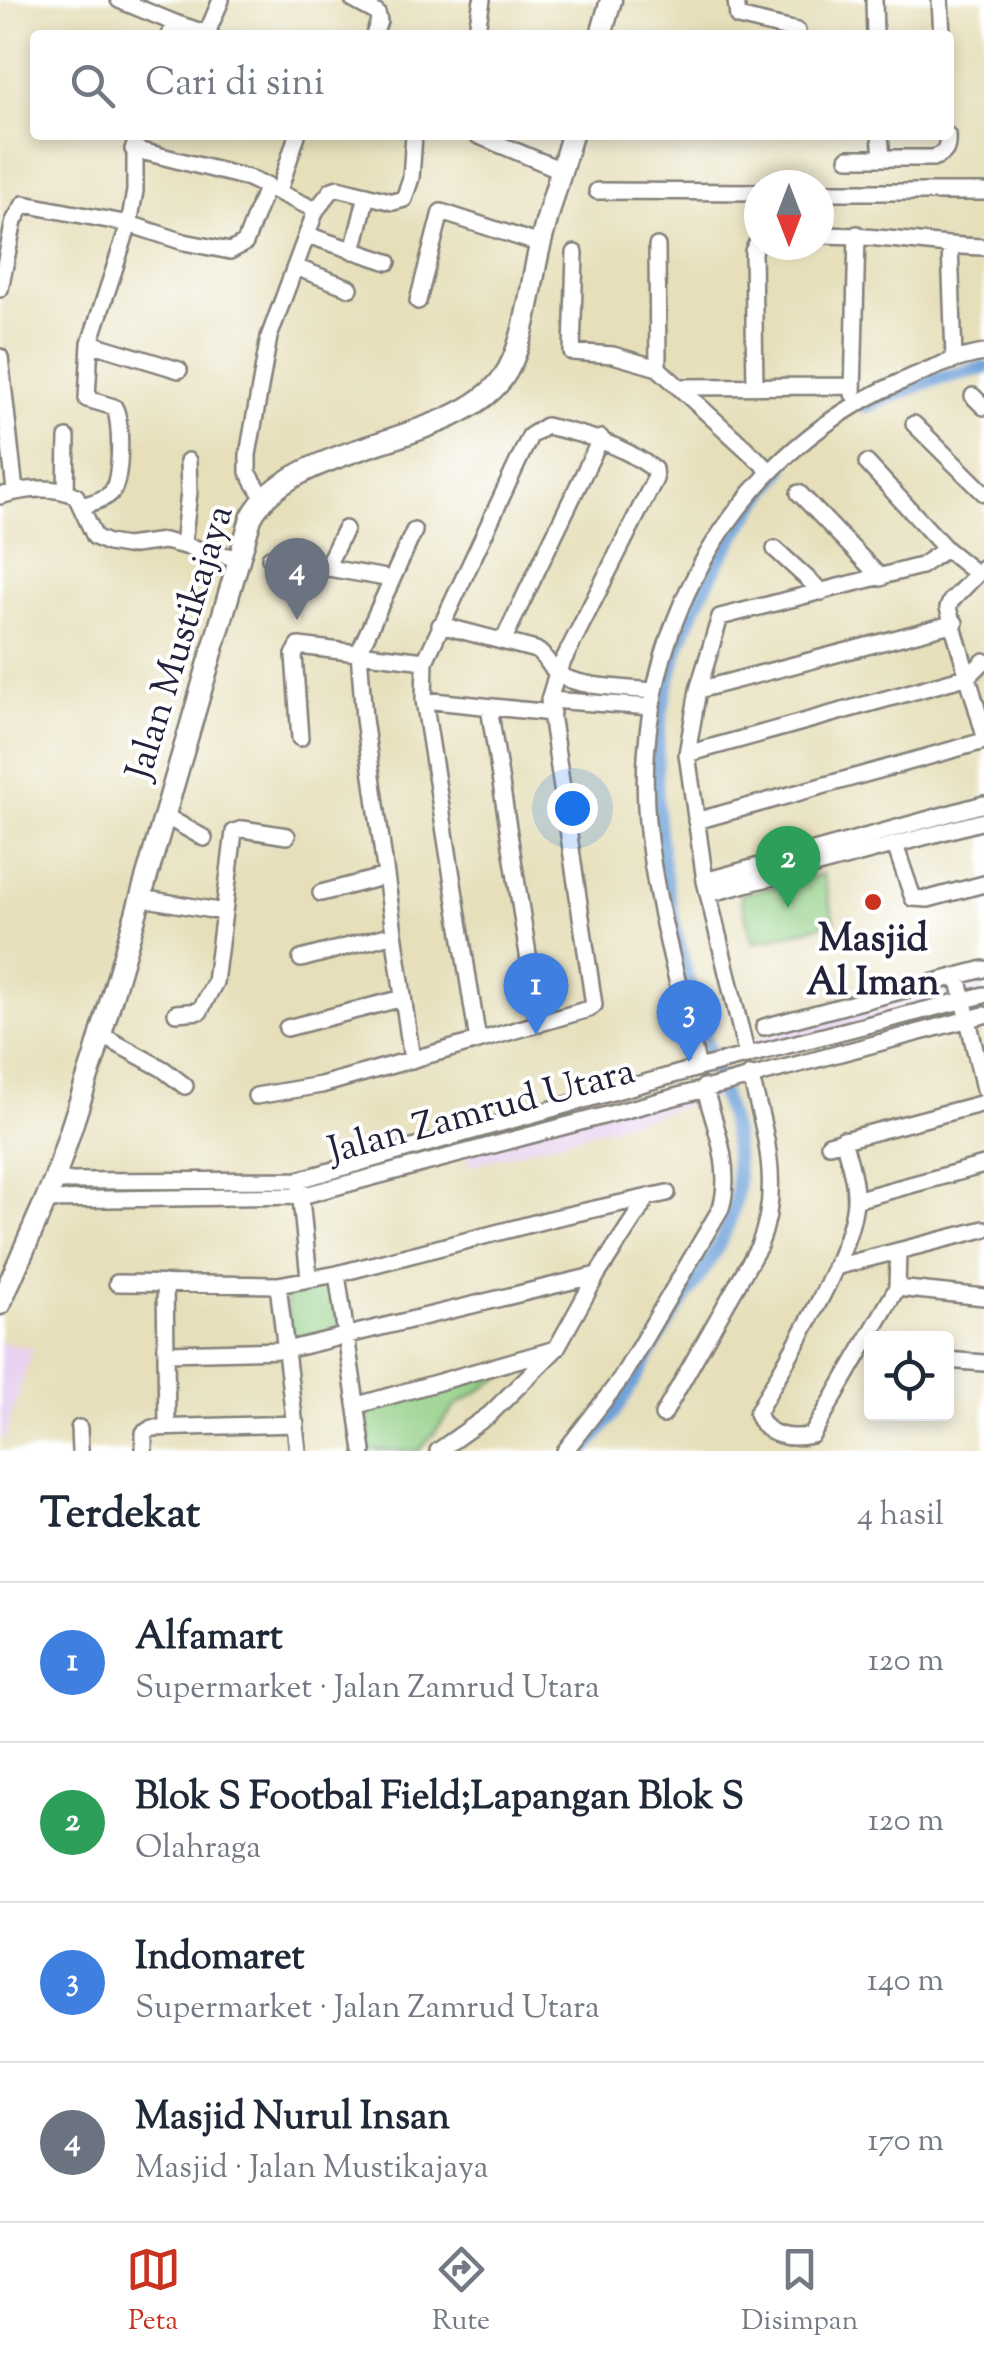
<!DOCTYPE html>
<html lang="id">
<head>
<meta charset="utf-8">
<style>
  :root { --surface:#fff; --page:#f2f2f3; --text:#1f2937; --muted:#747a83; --line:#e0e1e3; --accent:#c8321e }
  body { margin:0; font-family:"Sorts Mill Goudy",serif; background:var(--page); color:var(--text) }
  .controls { position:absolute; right:30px; bottom:30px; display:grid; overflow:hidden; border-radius:10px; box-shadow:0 5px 15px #0003 }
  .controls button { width:90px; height:90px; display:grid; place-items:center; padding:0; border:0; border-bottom:2px solid var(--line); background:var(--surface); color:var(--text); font:50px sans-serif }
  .compass { position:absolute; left:744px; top:170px; width:90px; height:90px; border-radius:50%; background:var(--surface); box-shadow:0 5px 15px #0003; rotate:180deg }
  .you { position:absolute; left:572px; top:808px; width:35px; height:35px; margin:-25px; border:8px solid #fff; border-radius:50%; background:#1a73e8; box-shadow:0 0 0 15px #1a73e833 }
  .badge { display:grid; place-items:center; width:65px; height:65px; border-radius:50%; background:var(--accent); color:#fff; font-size:32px; font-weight:700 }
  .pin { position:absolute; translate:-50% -82px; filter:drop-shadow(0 2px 5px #0008) }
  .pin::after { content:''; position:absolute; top:52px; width:35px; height:30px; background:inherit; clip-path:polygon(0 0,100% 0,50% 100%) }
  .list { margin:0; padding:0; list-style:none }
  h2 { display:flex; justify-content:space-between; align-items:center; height:130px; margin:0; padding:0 40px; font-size:42px }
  h2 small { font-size:32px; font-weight:400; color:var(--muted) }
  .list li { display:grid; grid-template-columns:65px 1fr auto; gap:30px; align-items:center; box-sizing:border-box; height:160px; padding:0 40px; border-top:2px solid var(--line) }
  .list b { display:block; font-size:38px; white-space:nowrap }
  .list p { margin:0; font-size:32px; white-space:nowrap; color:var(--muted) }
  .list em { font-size:32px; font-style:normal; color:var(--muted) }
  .icon { flex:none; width:55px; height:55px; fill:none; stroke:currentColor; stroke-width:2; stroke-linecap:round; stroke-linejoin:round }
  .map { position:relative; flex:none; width:984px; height:1451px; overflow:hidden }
  .search { position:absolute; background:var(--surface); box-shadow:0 5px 15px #0003; left:30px; right:30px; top:30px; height:110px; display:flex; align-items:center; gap:25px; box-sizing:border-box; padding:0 35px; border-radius:10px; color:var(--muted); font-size:38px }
  .sheet { height:770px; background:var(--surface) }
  nav { display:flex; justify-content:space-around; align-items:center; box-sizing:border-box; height:140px; border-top:2px solid var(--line); background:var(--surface); font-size:28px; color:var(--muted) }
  nav a { display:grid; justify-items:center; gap:5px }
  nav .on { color:var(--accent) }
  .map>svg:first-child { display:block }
  .built { fill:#e8d2ef }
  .green { fill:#91ce84; stroke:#5a7860; stroke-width:2.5 }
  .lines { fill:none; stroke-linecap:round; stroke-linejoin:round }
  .canal { stroke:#6da1d9; stroke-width:14 }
  .minor-casing { stroke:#84807a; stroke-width:20 }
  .major-casing { stroke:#84807a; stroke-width:25 }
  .minor { stroke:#fff; stroke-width:15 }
  .major { stroke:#fff; stroke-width:20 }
  .poi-dot { fill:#c8321e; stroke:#fff; stroke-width:4 }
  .labels { text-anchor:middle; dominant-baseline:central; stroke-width:8; stroke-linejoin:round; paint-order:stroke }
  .street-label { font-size:38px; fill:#22223b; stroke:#fff }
  .poi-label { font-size:38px; font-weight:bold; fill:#22223b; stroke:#fff }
</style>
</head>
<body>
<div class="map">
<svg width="984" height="1451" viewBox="0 0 984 1451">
  <rect width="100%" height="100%" fill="#fff"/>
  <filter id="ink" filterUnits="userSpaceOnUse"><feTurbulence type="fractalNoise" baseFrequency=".01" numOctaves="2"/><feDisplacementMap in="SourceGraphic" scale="20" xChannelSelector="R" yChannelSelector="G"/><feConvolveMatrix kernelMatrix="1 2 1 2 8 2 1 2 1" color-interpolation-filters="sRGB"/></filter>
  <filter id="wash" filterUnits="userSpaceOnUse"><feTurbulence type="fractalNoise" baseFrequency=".0048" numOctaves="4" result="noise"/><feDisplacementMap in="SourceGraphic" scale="40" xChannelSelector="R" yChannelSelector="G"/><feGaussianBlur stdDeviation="2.25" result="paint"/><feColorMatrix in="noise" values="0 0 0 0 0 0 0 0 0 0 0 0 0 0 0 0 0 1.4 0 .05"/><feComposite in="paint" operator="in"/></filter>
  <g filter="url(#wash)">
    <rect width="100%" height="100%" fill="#e6dfba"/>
    <path class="built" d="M984 972V991L712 1065 709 1053Z
      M711 1077 718 1097 469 1166 461 1142Z
      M0 1342 33 1348 5 1438H0Z"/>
    <path class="green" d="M823 874 835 922 753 943 740 895Z
      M332 1283 340 1330 292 1341 285 1290Z
      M521 1365 457 1405 419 1451 370 1450 365 1410Z"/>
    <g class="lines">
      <path class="canal" d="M866 406 929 381 984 368
        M582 1451C620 1412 640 1368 668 1323 693 1284 725 1247 735 1201 740 1179 735 1154 733 1132 712 1056 684 981 670 904 659 848 652 785 659 729 670 634 723 543 782 470"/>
    </g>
  </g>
  <g filter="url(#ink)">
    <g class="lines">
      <g class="minor-casing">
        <path id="minor" d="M119 0 175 23
          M353 0 377 13 379 21 374 35
          M736 0 738 17 797 31
          M874 0 875 35
          M940 0 942 35
          M207 33 221 0
          M170 35 175 23 211 35
          M476 35 482 0
          M477 135 561 170
          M880 135 882 157
          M133 149 248 178 316 210 269 337 248 455V472L264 499
          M848 158H933C946 153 948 149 947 135
          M279 191 297 135
          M597 191 759 192
          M819 192H984
          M316 210 332 190 338 188 393 202 404 199 411 178 414 135
          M307 235 388 262
          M819 235C875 234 929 246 984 247
          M657 246 658 368
          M950 246 954 358
          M353 251 367 195
          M575 253 572 352 613 355 658 368 769 470
          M295 267 350 288
          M0 289 14 221 24 204 129 224 184 242 230 251 245 243 267 185
          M418 301 441 212 540 244
          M90 343 179 370
          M0 357 15 491
          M755 386 753 251 759 239
          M678 387 853 386
          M853 394 857 234
          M973 396 984 407
          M914 424 984 493
          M546 426C587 435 620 444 654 469L655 479 557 673 549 700 594 1005 589 1009 478 1041 424 700 425 661 530 436Z
          M867 463 946 549 977 574
          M66 491 67 438
          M799 493 881 578
          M0 496C24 489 53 485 76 496L95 537 108 543 126 546 164 541 240 559
          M82 506C91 503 104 500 111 493 122 481 122 420 114 407L87 399 90 343 129 224 135 191V135
          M183 545 189 492 188 461
          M775 549 822 592
          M270 558 392 579
          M984 567 951 601 948 608 984 733
          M326 568 345 529
          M440 625 536 650C547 656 548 666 557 673 576 688 628 688 652 691
          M503 641 601 438
          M698 690 955 623
          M424 700 552 713
          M549 700 652 707
          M489 707 539 1024
          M300 738 294 655 299 646 425 661
          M687 754 969 676 984 661
          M165 816 204 838
          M696 821 984 741
          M895 845 913 898 928 899 984 884
          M705 881 687 754 698 690 720 617 921 566 946 549
          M321 893 386 876
          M708 894 984 821
          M141 898 224 912 215 982 200 1011 176 1013
          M224 912 234 832 243 829 287 836
          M301 959 394 934
          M958 976 984 1089
          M764 1027 984 969
          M287 1028 403 998
          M101 1035 163 1069 185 1086
          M747 1056 705 881 984 804
          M412 1060 364 719 359 652 414 531
          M698 1068C680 986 655 905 647 822 631 637 729 458 898 383 927 370 953 358 984 353
          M256 1096 321 1085 478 1041
          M843 1139C848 1158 856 1181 855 1201 851 1259 786 1359 757 1413 765 1437 790 1440 812 1435L897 1288 898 1252
          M829 1144 984 1103
          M54 1181 298 1180 698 1068 984 995
          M300 1189 309 1278
          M47 1200 301 1196 984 1015
          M855 1200 984 1165
          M835 1267 984 1229
          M337 1274 363 1451
          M117 1283 278 1285 337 1274 554 1218 667 1193
          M165 1283 167 1426
          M278 1285 298 1451
          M897 1288 984 1297
          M166 1353 286 1350 597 1275
          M946 1360 984 1363
          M358 1405 552 1350
          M663 1415 759 1246C782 1189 766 1133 750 1075
          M79 1428 80 1451
          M144 1451V1433L152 1428 296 1424
          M438 1451 489 1415 556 1349 597 1275 648 1197
          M565 1451 620 1380 721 1208C733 1169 715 1125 704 1087"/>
      </g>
      <g class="major-casing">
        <path id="major" d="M601 35 611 0
          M0 1304 54 1181 95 1055 251 518C290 442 452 446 502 379 526 347 530 285 540 246 549 209 561 172 572 135"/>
      </g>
      <use href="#minor" class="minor"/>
      <use href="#major" class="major"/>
    </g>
  </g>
  <circle class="poi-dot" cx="873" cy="902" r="10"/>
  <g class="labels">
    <g class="street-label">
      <text transform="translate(182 643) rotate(-73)">Jalan Mustikajaya</text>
      <text transform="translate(482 1113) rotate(-15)">Jalan Zamrud Utara</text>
    </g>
    <g class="poi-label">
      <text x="873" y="941">Masjid<tspan x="873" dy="44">Al Iman</tspan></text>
    </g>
  </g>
</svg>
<div class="controls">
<button><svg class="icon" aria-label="locate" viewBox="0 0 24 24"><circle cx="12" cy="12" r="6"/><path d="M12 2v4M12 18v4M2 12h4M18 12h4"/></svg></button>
</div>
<svg class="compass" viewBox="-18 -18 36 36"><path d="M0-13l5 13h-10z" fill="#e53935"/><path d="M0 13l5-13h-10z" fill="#747a83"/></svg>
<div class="you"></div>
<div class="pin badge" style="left:536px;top:1035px;background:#3f7fe0">1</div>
<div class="pin badge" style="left:788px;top:908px;background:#2e9e5b">2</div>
<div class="pin badge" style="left:689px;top:1062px;background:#3f7fe0">3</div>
<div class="pin badge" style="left:297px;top:620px;background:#6b7280">4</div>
<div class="search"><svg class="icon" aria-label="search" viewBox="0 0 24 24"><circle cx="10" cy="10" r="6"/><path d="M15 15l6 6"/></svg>Cari di sini</div>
</div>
<section class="sheet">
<h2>Terdekat<small>4 hasil</small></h2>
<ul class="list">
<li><span class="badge" style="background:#3f7fe0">1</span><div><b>Alfamart</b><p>Supermarket · Jalan Zamrud Utara</p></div><em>120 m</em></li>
<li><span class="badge" style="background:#2e9e5b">2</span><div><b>Blok S Footbal Field;Lapangan Blok S</b><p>Olahraga</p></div><em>120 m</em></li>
<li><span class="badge" style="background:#3f7fe0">3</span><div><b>Indomaret</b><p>Supermarket · Jalan Zamrud Utara</p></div><em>140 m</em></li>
<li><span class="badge" style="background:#6b7280">4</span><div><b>Masjid Nurul Insan</b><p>Masjid · Jalan Mustikajaya</p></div><em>170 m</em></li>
</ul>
</section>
<nav>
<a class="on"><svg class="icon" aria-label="map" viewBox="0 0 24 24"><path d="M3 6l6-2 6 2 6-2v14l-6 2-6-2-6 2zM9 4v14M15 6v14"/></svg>Peta</a>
<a><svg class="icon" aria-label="directions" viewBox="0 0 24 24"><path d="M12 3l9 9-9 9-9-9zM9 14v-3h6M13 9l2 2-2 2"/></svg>Rute</a>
<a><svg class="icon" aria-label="saved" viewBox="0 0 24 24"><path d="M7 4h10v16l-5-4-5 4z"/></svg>Disimpan</a>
</nav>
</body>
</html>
